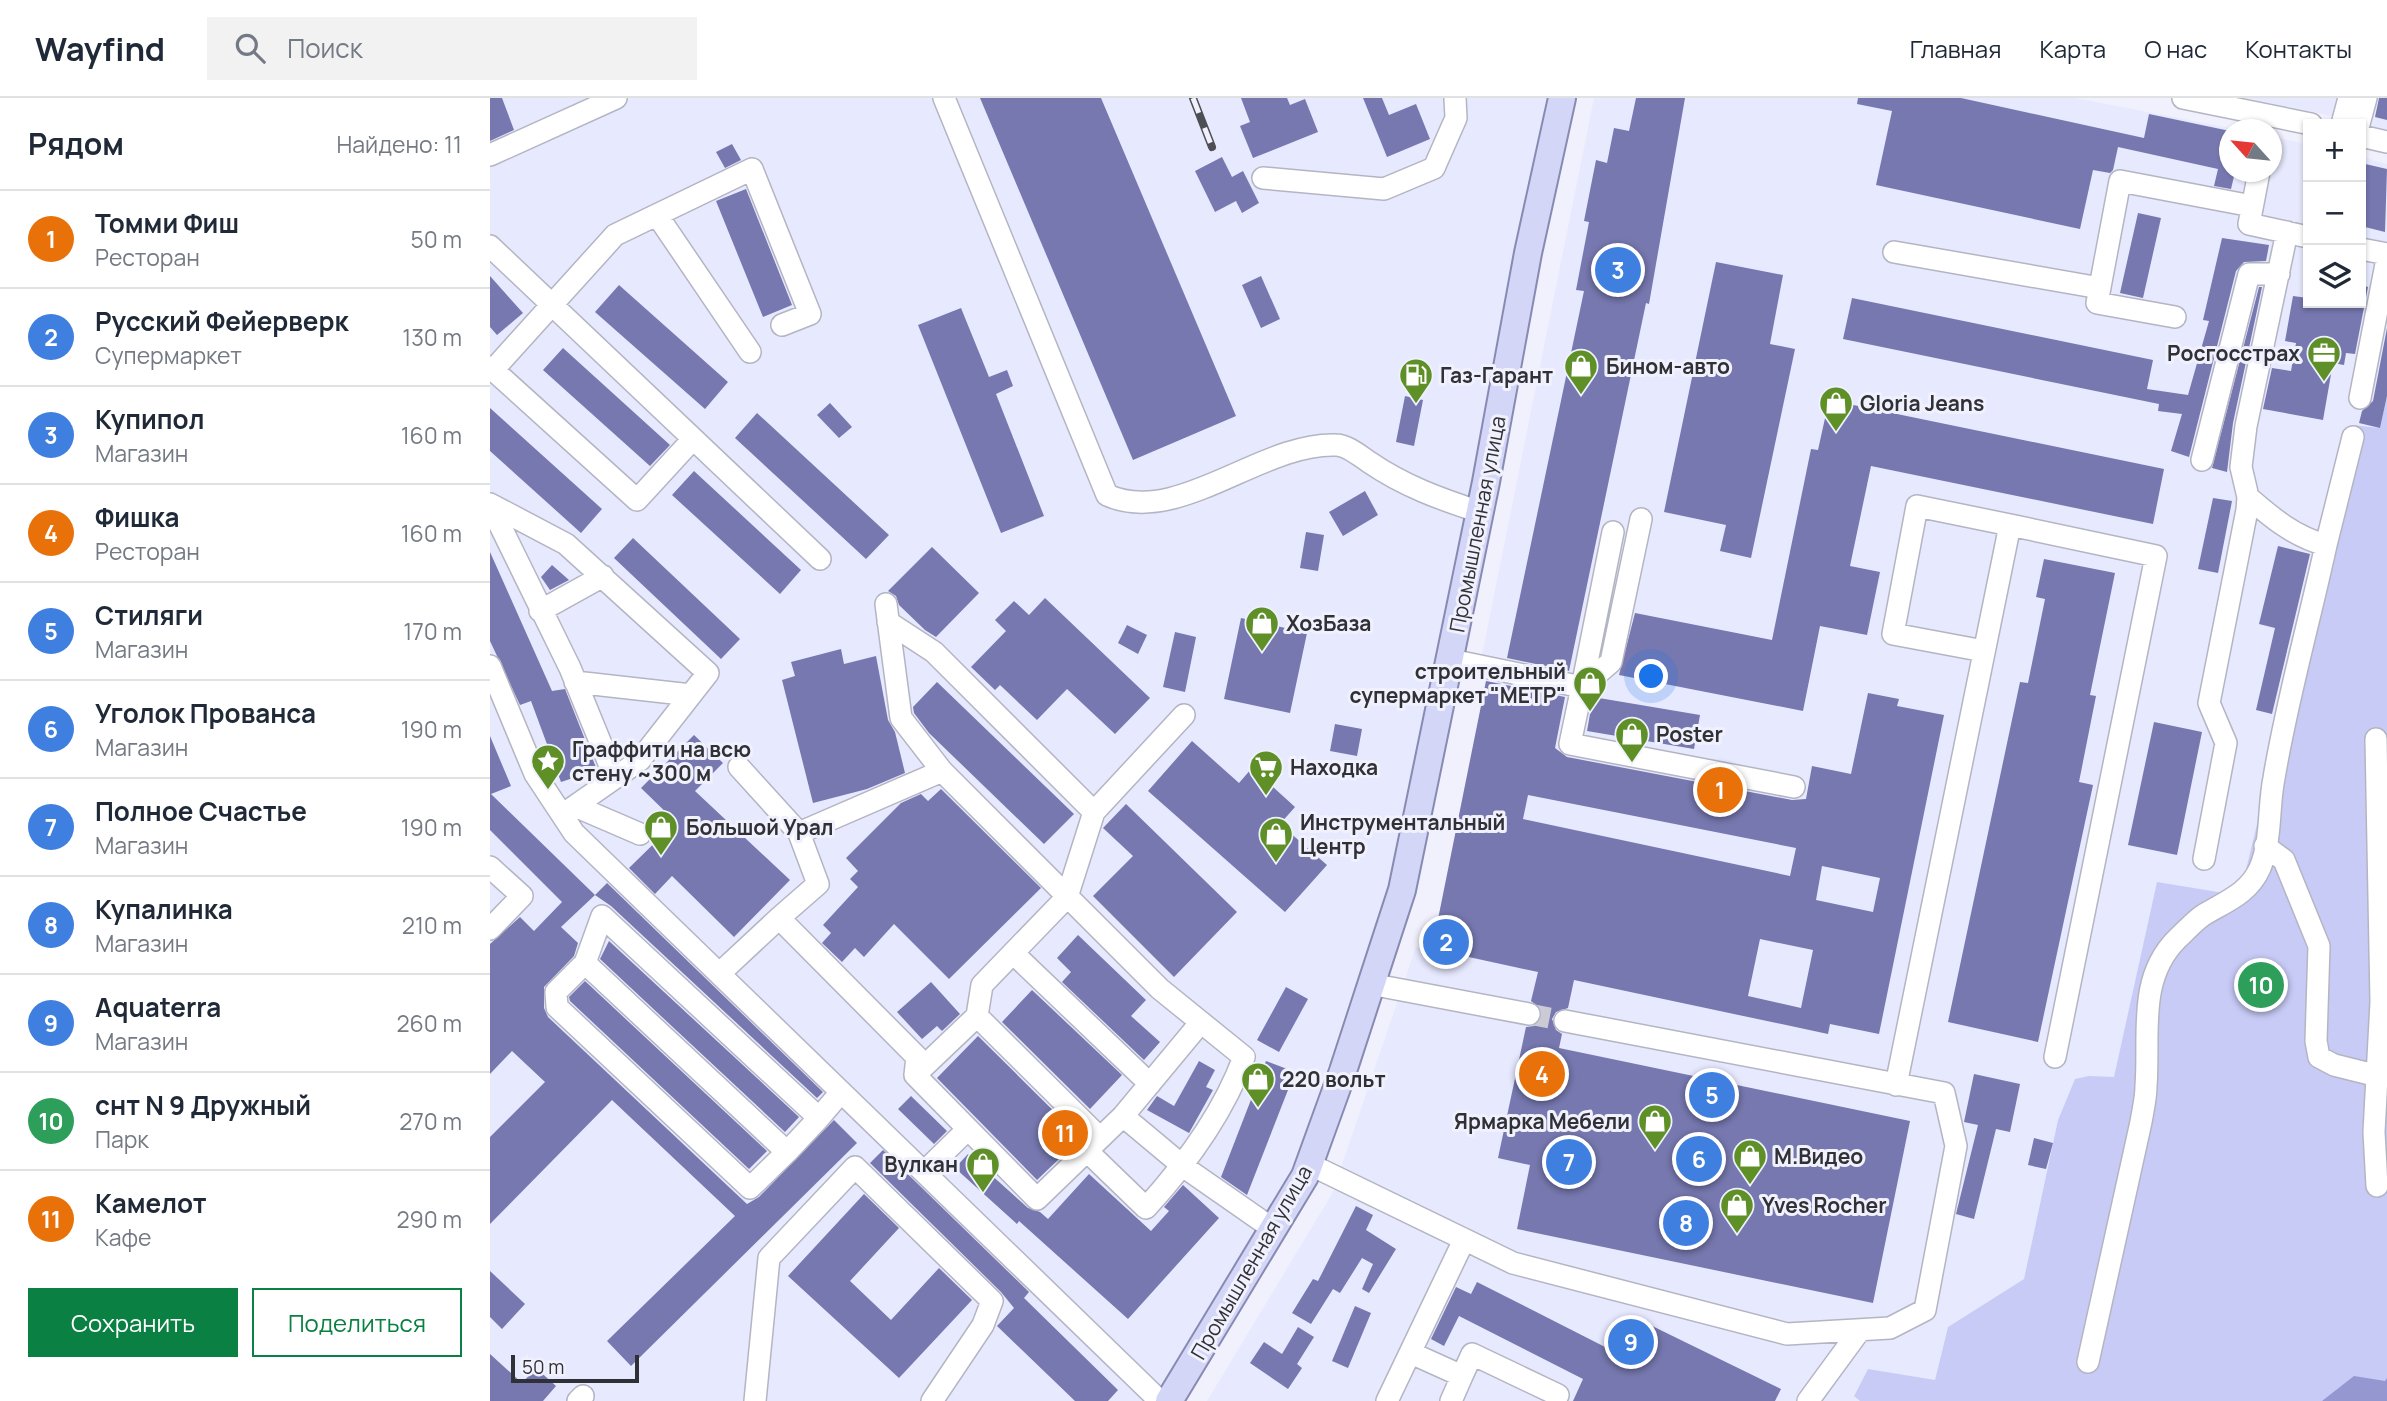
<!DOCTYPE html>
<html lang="ru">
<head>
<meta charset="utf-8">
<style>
  :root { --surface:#fff; --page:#f2f2f3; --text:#1f2937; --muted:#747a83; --line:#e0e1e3; --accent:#0b8043 }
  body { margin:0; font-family:Manrope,sans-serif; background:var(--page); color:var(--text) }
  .controls { position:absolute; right:21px; top:21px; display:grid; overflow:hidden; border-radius:0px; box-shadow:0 2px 5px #0004 }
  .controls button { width:63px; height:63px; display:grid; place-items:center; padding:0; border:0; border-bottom:2px solid var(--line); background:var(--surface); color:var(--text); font:35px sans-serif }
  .compass { position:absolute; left:1729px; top:21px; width:63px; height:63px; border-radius:50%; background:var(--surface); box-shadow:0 2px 5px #0004; rotate:297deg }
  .scale { position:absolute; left:21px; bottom:18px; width:128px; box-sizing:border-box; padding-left:7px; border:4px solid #303136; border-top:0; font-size:19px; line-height:24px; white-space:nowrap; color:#303136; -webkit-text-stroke:5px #f0f1fd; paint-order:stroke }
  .you { position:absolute; left:1162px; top:579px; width:24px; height:24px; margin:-18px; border:5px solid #fff; border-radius:50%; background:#1a73e8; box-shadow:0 0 0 10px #1a73e833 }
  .badge { display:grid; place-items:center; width:46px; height:46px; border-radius:50%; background:var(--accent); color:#fff; font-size:23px; font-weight:700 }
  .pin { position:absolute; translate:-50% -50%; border:4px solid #fff; box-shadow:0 2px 7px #0006 }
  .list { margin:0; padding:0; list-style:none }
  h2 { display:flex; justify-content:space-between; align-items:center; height:91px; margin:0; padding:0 28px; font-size:30px }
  h2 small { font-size:23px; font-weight:400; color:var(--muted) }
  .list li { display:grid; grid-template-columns:46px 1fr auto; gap:21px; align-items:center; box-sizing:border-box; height:98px; padding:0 28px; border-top:2px solid var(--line) }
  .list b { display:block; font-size:26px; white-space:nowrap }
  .list p { margin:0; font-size:23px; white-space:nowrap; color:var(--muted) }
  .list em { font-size:23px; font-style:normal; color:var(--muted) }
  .actions { display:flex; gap:14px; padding:21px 28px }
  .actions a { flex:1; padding:16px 0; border:2px solid var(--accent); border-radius:0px; text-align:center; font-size:24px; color:var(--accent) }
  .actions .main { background:var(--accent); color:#fff }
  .icon { flex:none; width:38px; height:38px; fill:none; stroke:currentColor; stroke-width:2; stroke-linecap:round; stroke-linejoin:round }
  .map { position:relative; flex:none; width:1897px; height:1303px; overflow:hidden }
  header { display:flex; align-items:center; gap:42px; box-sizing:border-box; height:98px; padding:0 35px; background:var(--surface); border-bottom:2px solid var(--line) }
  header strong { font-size:33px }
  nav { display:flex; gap:38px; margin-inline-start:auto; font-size:24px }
  .search { width:490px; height:63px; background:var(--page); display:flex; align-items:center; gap:18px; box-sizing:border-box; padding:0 24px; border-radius:0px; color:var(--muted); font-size:26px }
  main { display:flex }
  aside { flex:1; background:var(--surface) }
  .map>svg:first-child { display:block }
  .built { fill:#e7e9fe }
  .green { fill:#c8cbf6 }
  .water { fill:#9497d0 }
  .building { fill:#7678af; fill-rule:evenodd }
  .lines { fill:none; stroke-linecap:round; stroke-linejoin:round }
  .minor-tunnel { stroke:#cacbd5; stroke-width:21; stroke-dasharray:21 10; stroke-linecap:butt }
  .minor-casing { stroke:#b4b5c3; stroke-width:24 }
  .major-casing { stroke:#888ab1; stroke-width:30 }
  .minor { stroke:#fff; stroke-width:21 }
  .major { stroke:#d4d6f8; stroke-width:26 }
  .rail-casing { stroke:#4e4f55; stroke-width:8 }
  .rail { stroke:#f0f1fd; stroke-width:5; stroke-dasharray:16; stroke-linecap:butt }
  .labels { text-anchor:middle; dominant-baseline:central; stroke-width:6; stroke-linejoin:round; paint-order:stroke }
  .poi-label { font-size:21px; font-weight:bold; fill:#303136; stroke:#f0f1fd; text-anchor:start }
  .street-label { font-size:21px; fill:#303136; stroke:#f0f1fd }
</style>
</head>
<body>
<header>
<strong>Wayfind</strong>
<div class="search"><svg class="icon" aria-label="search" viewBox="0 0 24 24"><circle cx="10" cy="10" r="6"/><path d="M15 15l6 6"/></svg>Поиск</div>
<nav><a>Главная</a><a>Карта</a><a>О нас</a><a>Контакты</a></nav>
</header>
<main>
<aside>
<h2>Рядом<small>Найдено: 11</small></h2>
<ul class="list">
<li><span class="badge" style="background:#e8710a">1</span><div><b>Томми Фиш</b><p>Ресторан</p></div><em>50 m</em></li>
<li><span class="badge" style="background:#3f7fe0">2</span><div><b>Русский Фейерверк</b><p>Супермаркет</p></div><em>130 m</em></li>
<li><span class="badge" style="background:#3f7fe0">3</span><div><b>Купипол</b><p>Магазин</p></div><em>160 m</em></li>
<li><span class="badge" style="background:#e8710a">4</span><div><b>Фишка</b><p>Ресторан</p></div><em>160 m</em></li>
<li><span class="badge" style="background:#3f7fe0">5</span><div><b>Стиляги</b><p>Магазин</p></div><em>170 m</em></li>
<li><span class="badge" style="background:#3f7fe0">6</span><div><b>Уголок Прованса</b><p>Магазин</p></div><em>190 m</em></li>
<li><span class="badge" style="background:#3f7fe0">7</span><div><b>Полное Счастье</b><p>Магазин</p></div><em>190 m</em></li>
<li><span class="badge" style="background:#3f7fe0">8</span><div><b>Купалинка</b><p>Магазин</p></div><em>210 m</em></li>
<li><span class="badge" style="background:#3f7fe0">9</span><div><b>Aquaterra</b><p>Магазин</p></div><em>260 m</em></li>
<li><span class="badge" style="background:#2e9e5b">10</span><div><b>снт N 9 Дружный</b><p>Парк</p></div><em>270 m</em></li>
<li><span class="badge" style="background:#e8710a">11</span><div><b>Камелот</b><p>Кафе</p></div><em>290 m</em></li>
</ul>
<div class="actions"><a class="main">Сохранить</a><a>Поделиться</a></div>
</aside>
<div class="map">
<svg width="1897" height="1303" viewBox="0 0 1897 1303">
  <rect width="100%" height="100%" fill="#f0f1fd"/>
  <path class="built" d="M0 0H1056L986 373 901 781 804 1068 662 1303H0Z
    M1104 0H1585L1745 31 1740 32V74H1782V39L1818 46V205H1871V59L1897 66V298L1890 330 1807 560 1754 780 1734 795 1667 785 1624 980 1599 978 1585 982 1568 1022 1534 1181 1458 1229 1445 1283 1378 1271 1364 1297 1370 1303H717L842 1096 926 849 942 851 996 584 987 582Z
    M1755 0H1897V32L1824 14Z"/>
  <path class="green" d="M1897 298V1303H1370L1364 1298 1378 1271 1445 1282 1458 1229 1534 1181 1568 1022 1585 981 1599 978 1624 979 1667 784 1734 795 1754 780 1807 560 1849 357 1861 327 1890 330Z"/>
  <path class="water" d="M1864 1278 1895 1283 1897 1280V1303H1832Z"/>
  <path class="building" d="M0 0H12L24 32 0 43Z
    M490 0H611L746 318 643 362Z
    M751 0H797L800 7 815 1 828 34 763 60 750 28 760 24Z
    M873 0H892L899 17 926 6 940 41 897 59Z
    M1146 0H1195L1159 206 1156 205 1079 573 1017 560 1094 193 1086 192 1099 124 1094 123 1106 62 1117 65 1124 30 1139 33Z
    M1368 0H1471L1654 40 1659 16 1740 33V74H1745L1741 91 1724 88 1728 71 1628 49 1623 72 1620 75 1603 72 1590 131 1386 87 1402 13 1367 6Z
    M1889 0H1897V22L1885 19Z
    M242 46 251 62 235 70 226 54Z
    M732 59 742 79 753 73 769 105 752 115 746 103 725 114 705 73Z
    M1871 65 1897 71 1895 134 1871 128Z
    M256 91 302 207 273 219 226 103Z
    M1648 115 1671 120 1653 200 1630 195Z
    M1732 140 1779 147 1776 163 1754 164 1746 173 1699 359 1681 353 1692 316 1668 313 1669 306 1353 241 1362 200 1663 262 1657 291 1698 297 1719 223 1713 222Z
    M1226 164 1293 177 1280 246 1305 251 1261 460 1230 453 1236 427 1174 414Z
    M0 178 33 215 7 237 0 229Z
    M771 178 790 221 771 230 752 187Z
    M129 187 238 284 215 311 105 214Z
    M1871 187 1878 189 1865 256 1856 255 1854 267 1843 265 1833 322 1773 311 1782 270 1801 273 1806 245 1795 243 1803 198 1818 200V205L1871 210Z
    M1769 189H1772L1743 325 1737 374 1722 370Z
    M471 210 499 279 517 272 523 288 506 296 554 418 511 435 428 227Z
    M1897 230V298L1890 330 1869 325 1872 313 1883 303Z
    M73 250 180 347 160 368 53 272Z
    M915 298 933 302 924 348 906 344Z
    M1339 302 1674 371 1663 426 1381 368 1360 468 1390 474 1377 537 1330 528 1313 613 1129 577 1145 515 1282 542 1321 351 1328 352Z
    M340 305 362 329 349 340 327 317Z
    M0 310 112 411 91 435 0 353Z
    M267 315 399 437 376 461 245 340Z
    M204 373 311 472 290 496 182 397Z
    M875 393 888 417 853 438 839 414Z
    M1723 400 1742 403 1728 475 1708 471Z
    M816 434 834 437 828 473 810 470Z
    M143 440 250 541 231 561 124 460Z
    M1788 448 1820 456 1782 616 1766 612 1785 530 1769 526Z
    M442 449 489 495 446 539 435 532 409 507 406 498 398 493Z
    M0 454 62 593 75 591 107 672 71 684 41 603 30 607 0 543Z
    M1554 461 1625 475 1600 597 1606 598 1589 684 1603 687 1548 944 1458 924 1530 584 1538 585 1555 501 1546 499Z
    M62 467 79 482 60 492 51 479Z
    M555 500 660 600 625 636 577 591 547 622 510 587 505 592 481 569 516 533 505 522 524 503 539 517Z
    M751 520 817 535 800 615 734 601Z
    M637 527 657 537 648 556 628 545Z
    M685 534 706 539 695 594 673 589Z
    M351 551 354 566 386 558 398 622 405 634 415 675 377 691 323 705 292 582 305 578 301 564Z
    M996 583 1075 599 1065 650 1077 659 1302 702 1316 701 1322 668 1361 676 1378 595 1409 601 1407 608 1454 617 1389 936 1340 926 1338 936 1084 882 1078 910 1066 914 1062 921 1066 932 1072 936 1069 950 1420 1023 1383 1205 1027 1131 1040 1067 1008 1060 1036 929 1044 928 1052 919 1051 911 1041 903 1048 874 942 851ZM1038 697 1306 750 1300 778 1033 721ZM1332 768 1390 780 1383 814 1326 802ZM1270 841 1323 852 1311 910 1258 898Z
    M447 584 584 716 554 746 439 635 424 615 423 609Z
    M1103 599 1210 617 1204 651 1097 633Z
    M1664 624 1712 634 1687 757 1638 747Z
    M845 626 872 631 867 658 840 653Z
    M204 637 233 665 205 693 300 782 244 839 182 778 165 796 139 770 186 724 151 690Z
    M0 638 21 688 1 696 105 797 71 829 88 845 84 858 54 889V910L58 919 257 1106 269 1099 344 1022 367 1045 141 1268 117 1243 245 1118 122 1002 0 1126V1039L55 984 22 953 0 976V846L30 819 44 833 72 804 0 732Z
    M702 643 749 685 762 670 805 709 790 726 837 767 795 814 658 693Z
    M451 691 551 790 459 881 404 826 374 859 365 850 352 864 332 845 341 835 333 827 368 789 360 781 368 773 356 760 411 705 431 696 438 703Z
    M636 706 747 814 684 879 603 798 643 758 613 730Z
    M117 785 333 994 327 1000 121 808 105 797Z
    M588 837 656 902 641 918 670 944 654 962 572 884 581 874 567 860Z
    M119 843 309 1019 295 1034 110 861Z
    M95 883 277 1053 259 1071 80 903 79 899Z
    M441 884 470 916 452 933 447 928 432 941 407 914Z
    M796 889 818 901 789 954 767 942Z
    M542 892 632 977 600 1011 512 924Z
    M488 938 591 1040 547 1082 447 980Z
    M709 963 725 972 716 989 723 992 699 1035 657 1012 667 998 684 1008Z
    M776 963 805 974 757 1097 731 1079Z
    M1484 976 1530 986 1520 1034 1506 1031 1484 1121 1466 1116 1488 1027 1474 1024Z
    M421 998 457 1033 444 1046 408 1011Z
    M1544 1040 1563 1045 1556 1071 1538 1067Z
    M393 1052 539 1194 534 1200 628 1292 618 1303H585L507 1228 524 1210 511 1194 380 1065Z
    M478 1056 538 1110 550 1114 558 1121 599 1076 661 1133 679 1113 674 1109 693 1087 729 1120 638 1221 529 1123 527 1126 465 1070Z
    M374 1096 409 1130 360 1183 401 1222 449 1170 482 1202 409 1280 298 1178Z
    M866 1108 883 1117 876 1132 906 1151 879 1195 872 1191 883 1166 872 1160 850 1195 843 1191 821 1226 802 1215 823 1181 828 1183Z
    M0 1173 35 1206 12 1231 0 1219Z
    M987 1184 1119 1251 1135 1220 1152 1228 1154 1224 1291 1291 1285 1303H1083L1093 1281 969 1218 954 1248 941 1241 966 1189 981 1196Z
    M865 1208 881 1215 858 1270 842 1263Z
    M808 1229 824 1239 807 1266 812 1270 798 1291 760 1265 774 1244 792 1256Z
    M0 1256 32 1285 46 1270 66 1288 53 1303H0Z"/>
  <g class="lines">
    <path class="minor-tunnel" d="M1039 916 1075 923"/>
    <g class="minor-casing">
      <path id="minor" d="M454 0 617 397C688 429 771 344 846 347 857 347 870 358 879 364 914 388 950 401 990 414
        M1693 0 1821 26
        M1852 26 1859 0
        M1869 26 1876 0
        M1871 38 1897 44
        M0 57 126 0
        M1769 74 1759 126 1818 139
        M773 80 894 91 944 70 966 20 965 0
        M167 117 260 254
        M0 148 330 461
        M1871 151 1897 156
        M1404 154 1610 190
        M1685 219 1607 205 1630 83 1762 108
        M0 269 147 402 203 341
        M3 272 125 137 262 71 320 216 292 227
        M1870 300 1897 161
        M1712 362 1759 176H1789
        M0 406 76 446 218 575 150 662 125 680
        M0 407 80 570 125 680 72 717
        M1151 421 1121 564 1092 589 1080 646 1304 689
        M1836 447 1863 339
        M396 506 411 620 452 673 670 891 754 959C733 1016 697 1065 656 1110L597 1053
        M50 513 113 478
        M398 524 444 554 604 714
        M1494 553 1403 536 1427 408 1520 427
        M961 562 1092 589 1123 434
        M0 568 45 676 84 735 670 1303
        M85 584 201 597
        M1886 641 1891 904 1884 1034 1887 1088
        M249 669 309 735
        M452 673 309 735 328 786 289 820 427 959 425 977 547 1101 633 1018 694 1069 783 1131
        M85 708 150 736
        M1775 748 1794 762 1829 848 1826 943 1829 959 1844 967 1888 978
        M1714 761 1736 645 1719 605 1757 412 1758 399 1751 369 1756 328 1797 134
        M0 769 32 798 0 831
        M523 855 660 986
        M95 865 66 894 67 909 260 1090 297 1054
        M230 875 289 820
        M880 886 1039 916
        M487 918 610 1040
        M425 977 487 918 492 887 577 799 604 714 694 617
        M1406 987 1520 427 1666 458 1565 959
        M633 1018 711 924
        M329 1020 297 1054 95 865 112 818 329 1020 351 994
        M819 1066 1023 1165 1297 1236 1400 1230 1435 1212 1466 1048 1454 995 1075 923
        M434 1074 478 1031
        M921 1255 972 1278 961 1303
        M1598 1264 1651 1024C1653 1012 1656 1000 1656 988 1660 937 1647 881 1687 841 1696 833 1705 822 1715 816 1737 803 1759 795 1770 770 1782 741 1778 710 1784 680 1797 602 1819 525 1836 447 1805 439 1782 420 1758 399
        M972 1278 982 1256 1068 1297
        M88 1303 93 1298
        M265 1303 279 1160 365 1069 502 1203 493 1227 442 1303
        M897 1303 974 1142
        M1318 1303 1370 1232"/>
    </g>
    <g class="major-casing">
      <path id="major" d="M679 1303 815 1078 853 973 912 792 996 384 1038 155 1072 0"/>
    </g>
    <use href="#minor" class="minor"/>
    <use href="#major" class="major"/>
    <g class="rail-casing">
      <path id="rail" d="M703 0 722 49"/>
    </g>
    <use href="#rail" class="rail"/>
  </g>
  <defs>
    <g id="office-pin" transform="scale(1.75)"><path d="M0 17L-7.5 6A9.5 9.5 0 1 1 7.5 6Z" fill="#5e9027" stroke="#f0f1fd"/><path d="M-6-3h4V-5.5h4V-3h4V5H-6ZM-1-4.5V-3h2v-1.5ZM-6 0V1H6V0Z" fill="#fff"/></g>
    <g id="shop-pin" transform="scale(1.75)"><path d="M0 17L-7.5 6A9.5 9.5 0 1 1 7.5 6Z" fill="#5e9027" stroke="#f0f1fd"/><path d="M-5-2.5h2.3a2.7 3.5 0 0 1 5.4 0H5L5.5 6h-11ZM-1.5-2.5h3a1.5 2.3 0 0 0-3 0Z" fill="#fff"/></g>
    <g id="fuel-pin" transform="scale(1.75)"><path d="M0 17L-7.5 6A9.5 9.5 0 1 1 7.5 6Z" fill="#5e9027" stroke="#f0f1fd"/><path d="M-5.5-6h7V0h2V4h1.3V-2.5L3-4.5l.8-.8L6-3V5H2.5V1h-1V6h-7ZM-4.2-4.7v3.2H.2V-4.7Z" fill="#fff"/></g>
    <g id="sight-pin" transform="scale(1.75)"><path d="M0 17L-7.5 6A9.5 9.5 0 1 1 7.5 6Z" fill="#5e9027" stroke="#f0f1fd"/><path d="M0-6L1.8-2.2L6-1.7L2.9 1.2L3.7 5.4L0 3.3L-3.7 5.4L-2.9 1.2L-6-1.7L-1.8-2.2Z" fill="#fff"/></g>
    <g id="supermarket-pin" transform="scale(1.75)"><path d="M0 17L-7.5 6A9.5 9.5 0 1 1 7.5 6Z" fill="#5e9027" stroke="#f0f1fd"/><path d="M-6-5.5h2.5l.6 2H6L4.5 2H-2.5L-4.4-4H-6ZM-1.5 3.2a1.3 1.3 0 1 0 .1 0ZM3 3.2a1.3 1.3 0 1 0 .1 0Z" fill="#fff"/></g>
  </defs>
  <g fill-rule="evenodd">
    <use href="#office-pin" x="1834" y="255"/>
    <use href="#shop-pin" x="1091" y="268"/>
    <use href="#fuel-pin" x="926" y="277"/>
    <use href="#shop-pin" x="1346" y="305"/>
    <use href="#shop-pin" x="772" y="525"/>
    <use href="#shop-pin" x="1100" y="585"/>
    <use href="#shop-pin" x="1142" y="636"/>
    <use href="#sight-pin" x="58" y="663"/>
    <use href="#supermarket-pin" x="776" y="669"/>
    <use href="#shop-pin" x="171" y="729"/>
    <use href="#shop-pin" x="786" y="736"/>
    <use href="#shop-pin" x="768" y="981"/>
    <use href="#shop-pin" x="1165" y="1023"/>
    <use href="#shop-pin" x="1260" y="1058"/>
    <use href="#shop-pin" x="493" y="1066"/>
    <use href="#shop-pin" x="1247" y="1107"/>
  </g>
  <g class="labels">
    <g class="poi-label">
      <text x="1810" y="255" text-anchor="end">Росгосстрах</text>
      <text x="1116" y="268">Бином-авто</text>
      <text x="950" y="277">Газ-Гарант</text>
      <text x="1370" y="305">Gloria Jeans</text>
      <text x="796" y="525">ХозБаза</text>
      <text x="1076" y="573" text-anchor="end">строительный<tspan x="1076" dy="24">супермаркет "МЕТР"</tspan></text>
      <text x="1166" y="636">Poster</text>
      <text x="82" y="651">Граффити на всю<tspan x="82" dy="24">стену ~300 м</tspan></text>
      <text x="800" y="669">Находка</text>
      <text x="810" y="724">Инструментальный<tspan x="810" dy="24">Центр</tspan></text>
      <text x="196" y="729">Большой Урал</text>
      <text x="792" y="981">220 вольт</text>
      <text x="1140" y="1023" text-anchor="end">Ярмарка Мебели</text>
      <text x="1284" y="1058">М.Видео</text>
      <text x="468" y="1066" text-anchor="end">Вулкан</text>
      <text x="1272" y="1107">Yves Rocher</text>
    </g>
    <g class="street-label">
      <text transform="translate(987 426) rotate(-79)">Промышленная улица</text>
      <text transform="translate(761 1164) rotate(-60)">Промышленная улица</text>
    </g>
  </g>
</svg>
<div class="controls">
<button>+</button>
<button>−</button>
<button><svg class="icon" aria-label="layers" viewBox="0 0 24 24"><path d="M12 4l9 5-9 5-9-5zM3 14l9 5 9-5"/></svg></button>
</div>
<svg class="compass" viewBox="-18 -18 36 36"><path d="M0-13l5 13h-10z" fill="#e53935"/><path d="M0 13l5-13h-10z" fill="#747a83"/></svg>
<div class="scale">50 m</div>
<div class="you"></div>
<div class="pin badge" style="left:1230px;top:692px;background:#e8710a">1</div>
<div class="pin badge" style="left:956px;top:844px;background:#3f7fe0">2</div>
<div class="pin badge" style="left:1128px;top:172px;background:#3f7fe0">3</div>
<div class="pin badge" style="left:1052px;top:976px;background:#e8710a">4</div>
<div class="pin badge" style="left:1222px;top:997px;background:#3f7fe0">5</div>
<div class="pin badge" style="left:1209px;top:1061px;background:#3f7fe0">6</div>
<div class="pin badge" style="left:1079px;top:1064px;background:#3f7fe0">7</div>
<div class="pin badge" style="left:1196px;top:1125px;background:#3f7fe0">8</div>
<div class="pin badge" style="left:1141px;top:1244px;background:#3f7fe0">9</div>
<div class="pin badge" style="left:1771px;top:887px;background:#2e9e5b">10</div>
<div class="pin badge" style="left:575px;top:1035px;background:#e8710a">11</div>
</div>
</main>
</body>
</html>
